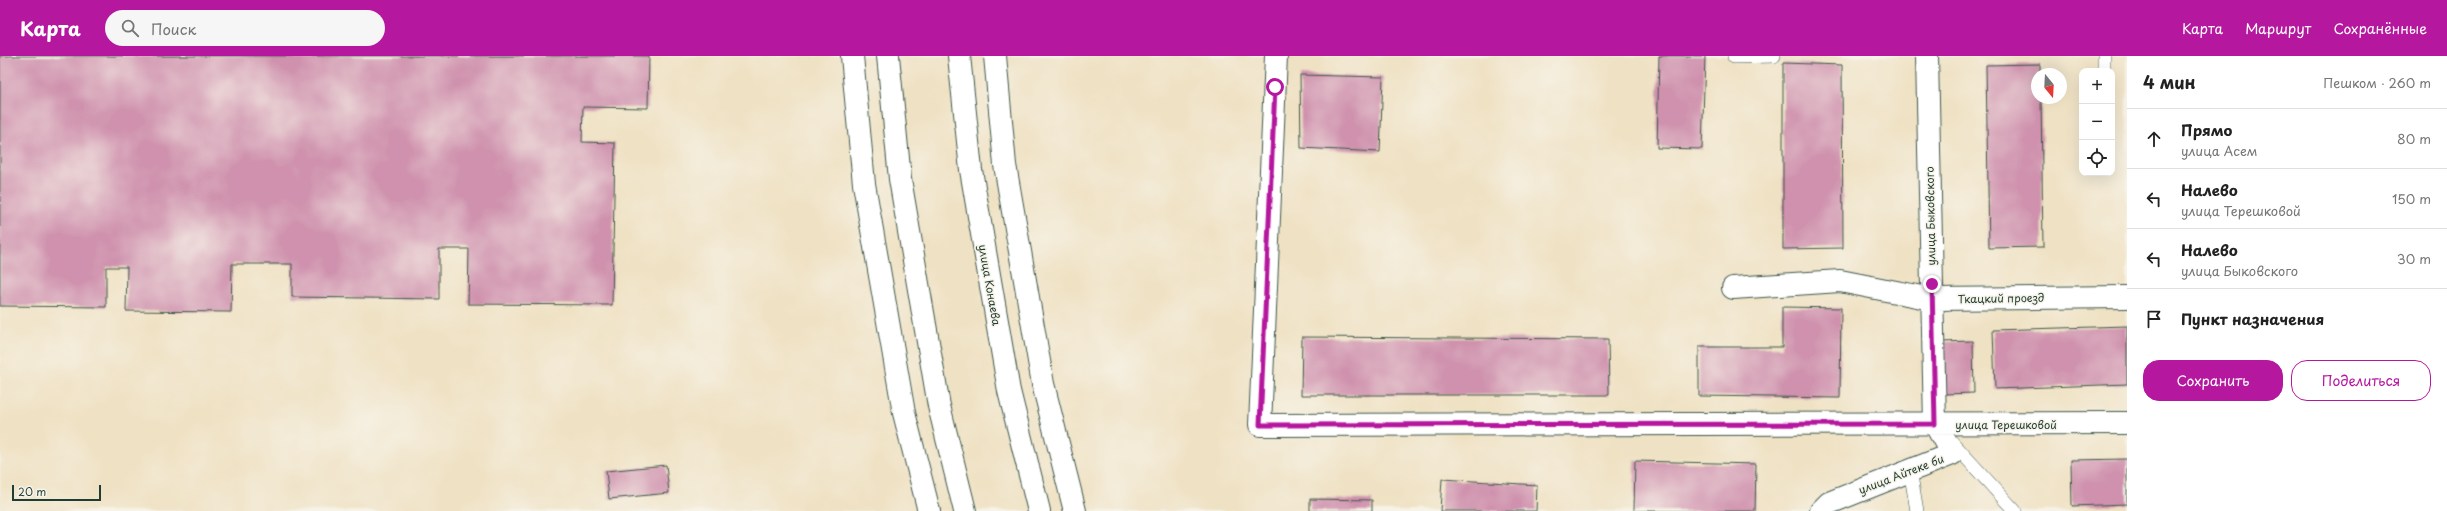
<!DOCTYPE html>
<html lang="ru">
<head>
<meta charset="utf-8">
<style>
  :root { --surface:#fff; --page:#f6f6f6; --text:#222; --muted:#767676; --line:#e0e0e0; --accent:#b5179e }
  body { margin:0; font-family:"Playpen Sans",sans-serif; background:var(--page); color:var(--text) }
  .controls { position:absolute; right:12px; top:12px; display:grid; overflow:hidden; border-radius:8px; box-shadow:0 4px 16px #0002 }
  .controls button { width:36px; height:36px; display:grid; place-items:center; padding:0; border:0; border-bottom:1px solid var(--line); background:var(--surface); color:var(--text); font:20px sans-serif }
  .compass { position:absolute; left:2031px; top:12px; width:36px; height:36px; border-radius:50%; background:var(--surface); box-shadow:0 4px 16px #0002; rotate:162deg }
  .scale { position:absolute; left:12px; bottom:10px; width:89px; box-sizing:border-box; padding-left:4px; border:2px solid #1f3d34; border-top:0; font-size:11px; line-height:14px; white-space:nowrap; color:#1f3d34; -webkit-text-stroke:3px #f7f3e8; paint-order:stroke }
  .stop { position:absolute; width:12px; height:12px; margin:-9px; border:3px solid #b5179e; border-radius:50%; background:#fff }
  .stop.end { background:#b5179e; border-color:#fff; box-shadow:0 1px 4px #0008 }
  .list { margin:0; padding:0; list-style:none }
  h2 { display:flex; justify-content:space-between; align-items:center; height:52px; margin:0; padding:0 16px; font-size:17px }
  h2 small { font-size:13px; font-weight:400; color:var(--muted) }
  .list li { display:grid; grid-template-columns:26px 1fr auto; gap:12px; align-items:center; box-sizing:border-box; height:60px; padding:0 16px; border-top:1px solid var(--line) }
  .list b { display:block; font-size:15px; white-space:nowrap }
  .list p { margin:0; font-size:13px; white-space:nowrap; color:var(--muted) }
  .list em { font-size:13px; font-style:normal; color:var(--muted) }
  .actions { display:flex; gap:8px; padding:12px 16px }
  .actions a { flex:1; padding:9px 0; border:1px solid var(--accent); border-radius:16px; text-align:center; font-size:14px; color:var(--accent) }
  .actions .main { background:var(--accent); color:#fff }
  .icon { flex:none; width:22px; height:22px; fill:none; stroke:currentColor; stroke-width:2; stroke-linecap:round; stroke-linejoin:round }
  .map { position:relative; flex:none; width:2127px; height:455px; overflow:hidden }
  header { display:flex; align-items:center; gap:24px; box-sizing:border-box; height:56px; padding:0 20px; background:var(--accent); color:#fff }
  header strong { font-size:19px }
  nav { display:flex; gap:22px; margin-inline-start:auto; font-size:14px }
  .search { width:280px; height:36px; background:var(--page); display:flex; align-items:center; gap:10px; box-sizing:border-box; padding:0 14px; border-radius:22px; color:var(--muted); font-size:15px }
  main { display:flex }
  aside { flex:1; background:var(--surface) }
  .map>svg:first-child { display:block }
  .building { fill:#cf91ad }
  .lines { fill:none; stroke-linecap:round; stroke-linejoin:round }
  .service-casing { stroke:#3e5649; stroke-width:14 }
  .minor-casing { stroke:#3e5649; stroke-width:24 }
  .secondary-casing { stroke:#3e5649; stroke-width:24 }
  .service { stroke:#fff; stroke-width:13 }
  .minor { stroke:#fff; stroke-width:22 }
  .secondary { stroke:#fff; stroke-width:22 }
  .route { stroke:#b5179e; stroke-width:5 }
  .labels { text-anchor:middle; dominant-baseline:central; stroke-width:3; stroke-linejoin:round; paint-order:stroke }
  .street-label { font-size:11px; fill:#1f3d34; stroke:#f7f3e8 }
</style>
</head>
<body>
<header>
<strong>Карта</strong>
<div class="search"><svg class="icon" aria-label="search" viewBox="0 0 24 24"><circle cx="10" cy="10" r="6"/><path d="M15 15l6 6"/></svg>Поиск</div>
<nav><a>Карта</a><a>Маршрут</a><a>Сохранённые</a></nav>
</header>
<main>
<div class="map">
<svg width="2127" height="455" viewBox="0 0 2127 455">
  <rect width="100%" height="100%" fill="#f7f3e8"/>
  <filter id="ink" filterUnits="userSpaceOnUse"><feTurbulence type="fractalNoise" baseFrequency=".025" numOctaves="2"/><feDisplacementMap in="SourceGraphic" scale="8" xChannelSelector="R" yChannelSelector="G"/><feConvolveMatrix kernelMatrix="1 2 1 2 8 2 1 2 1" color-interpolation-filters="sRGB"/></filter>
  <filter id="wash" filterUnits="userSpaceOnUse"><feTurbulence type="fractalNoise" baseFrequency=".012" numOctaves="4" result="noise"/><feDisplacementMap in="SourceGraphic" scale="16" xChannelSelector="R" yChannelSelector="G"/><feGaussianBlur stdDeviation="0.9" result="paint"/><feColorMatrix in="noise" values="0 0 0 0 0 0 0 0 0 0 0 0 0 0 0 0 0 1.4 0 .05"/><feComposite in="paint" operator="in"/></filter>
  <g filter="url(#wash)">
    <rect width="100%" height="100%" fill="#efe1c3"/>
    <g id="blocks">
      <path class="building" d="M0 0H649L648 52 583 51 582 86 615 87 612 249 468 248 469 193H439V243L292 241V208H232L231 256 126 255 127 211H106V251L0 250Z
        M1659 0H1705L1702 93 1657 92Z
        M1783 7 1842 9 1843 192 1783 193Z
        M2040 8V18H2037V42H2041L2043 191 1989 192 1986 9Z
        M1300 19 1383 21 1380 96 1301 92Z
        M1782 251 1841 252 1840 342 1699 340V291H1782Z
        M2127 270V328L1995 333 1993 274Z
        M1302 281 1608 283 1609 339H1301Z
        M1973 285 1974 337 1943 338 1941 286Z
        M2127 403V448L2072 450 2071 404Z
        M1635 405 1756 408 1755 455H1634Z
        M666 409 669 437 609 443 606 415Z
        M1442 423 1537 429 1536 455H1440Z
        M1310 443 1372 444V455H1310Z"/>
    </g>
  </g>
  <g filter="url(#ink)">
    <use href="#blocks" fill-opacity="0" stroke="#3e5649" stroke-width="1"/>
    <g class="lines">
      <g class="service-casing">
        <path id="service" d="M1734 1 1774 0
          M2104 15V0
          M1951 385 2015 455
          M1910 414 1917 455"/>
      </g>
      <g class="minor-casing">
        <path id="minor" d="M1276 0 1260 369 2127 367
          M1733 232 1840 225 1932 243 2127 241
          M1821 455 1829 447 1952 398 1935 368 1927 0"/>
      </g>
      <g class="secondary-casing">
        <path id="secondary" d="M852 0 864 128 904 357 929 455
          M888 0 900 123 939 350 965 455
          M959 0 971 114 1009 335 1039 455
          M995 0 1005 109 1043 328 1075 455"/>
      </g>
      <use href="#service" class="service"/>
      <use href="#minor" class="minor"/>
      <use href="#secondary" class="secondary"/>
    </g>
  </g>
  <g class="lines" filter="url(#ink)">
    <path class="route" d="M1275 31 1260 369 1935 368 1932 228"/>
  </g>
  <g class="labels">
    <g class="street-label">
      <text transform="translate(1930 160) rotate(-91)">улица Быковского</text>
      <text transform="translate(990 229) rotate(80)">улица Конаева</text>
      <text transform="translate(2001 242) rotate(-1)">Ткацкий проезд</text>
      <text x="2006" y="368">улица Терешковой</text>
      <text transform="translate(1901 418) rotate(-21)">улица Айтеке би</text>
    </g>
  </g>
</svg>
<div class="controls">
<button>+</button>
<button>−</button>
<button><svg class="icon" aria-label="locate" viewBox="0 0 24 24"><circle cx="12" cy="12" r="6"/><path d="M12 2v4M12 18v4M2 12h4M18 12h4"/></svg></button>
</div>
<svg class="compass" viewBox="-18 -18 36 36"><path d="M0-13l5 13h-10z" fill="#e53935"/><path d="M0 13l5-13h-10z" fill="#767676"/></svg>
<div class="scale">20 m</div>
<div class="stop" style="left:1275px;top:31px"></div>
<div class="stop end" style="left:1932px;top:228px"></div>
</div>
<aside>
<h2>4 мин<small>Пешком · 260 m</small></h2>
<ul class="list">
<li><svg class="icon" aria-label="ahead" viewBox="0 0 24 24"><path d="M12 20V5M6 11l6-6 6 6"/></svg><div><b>Прямо</b><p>улица Асем</p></div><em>80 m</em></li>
<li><svg class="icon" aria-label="left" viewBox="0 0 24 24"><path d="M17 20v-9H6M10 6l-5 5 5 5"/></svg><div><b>Налево</b><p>улица Терешковой</p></div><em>150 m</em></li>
<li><svg class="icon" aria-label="left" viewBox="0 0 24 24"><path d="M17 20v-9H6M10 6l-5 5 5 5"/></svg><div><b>Налево</b><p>улица Быковского</p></div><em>30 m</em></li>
<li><svg class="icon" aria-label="arrive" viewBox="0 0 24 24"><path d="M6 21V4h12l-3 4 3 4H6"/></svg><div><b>Пункт назначения</b></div></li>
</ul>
<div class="actions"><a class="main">Сохранить</a><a>Поделиться</a></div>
</aside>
</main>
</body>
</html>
